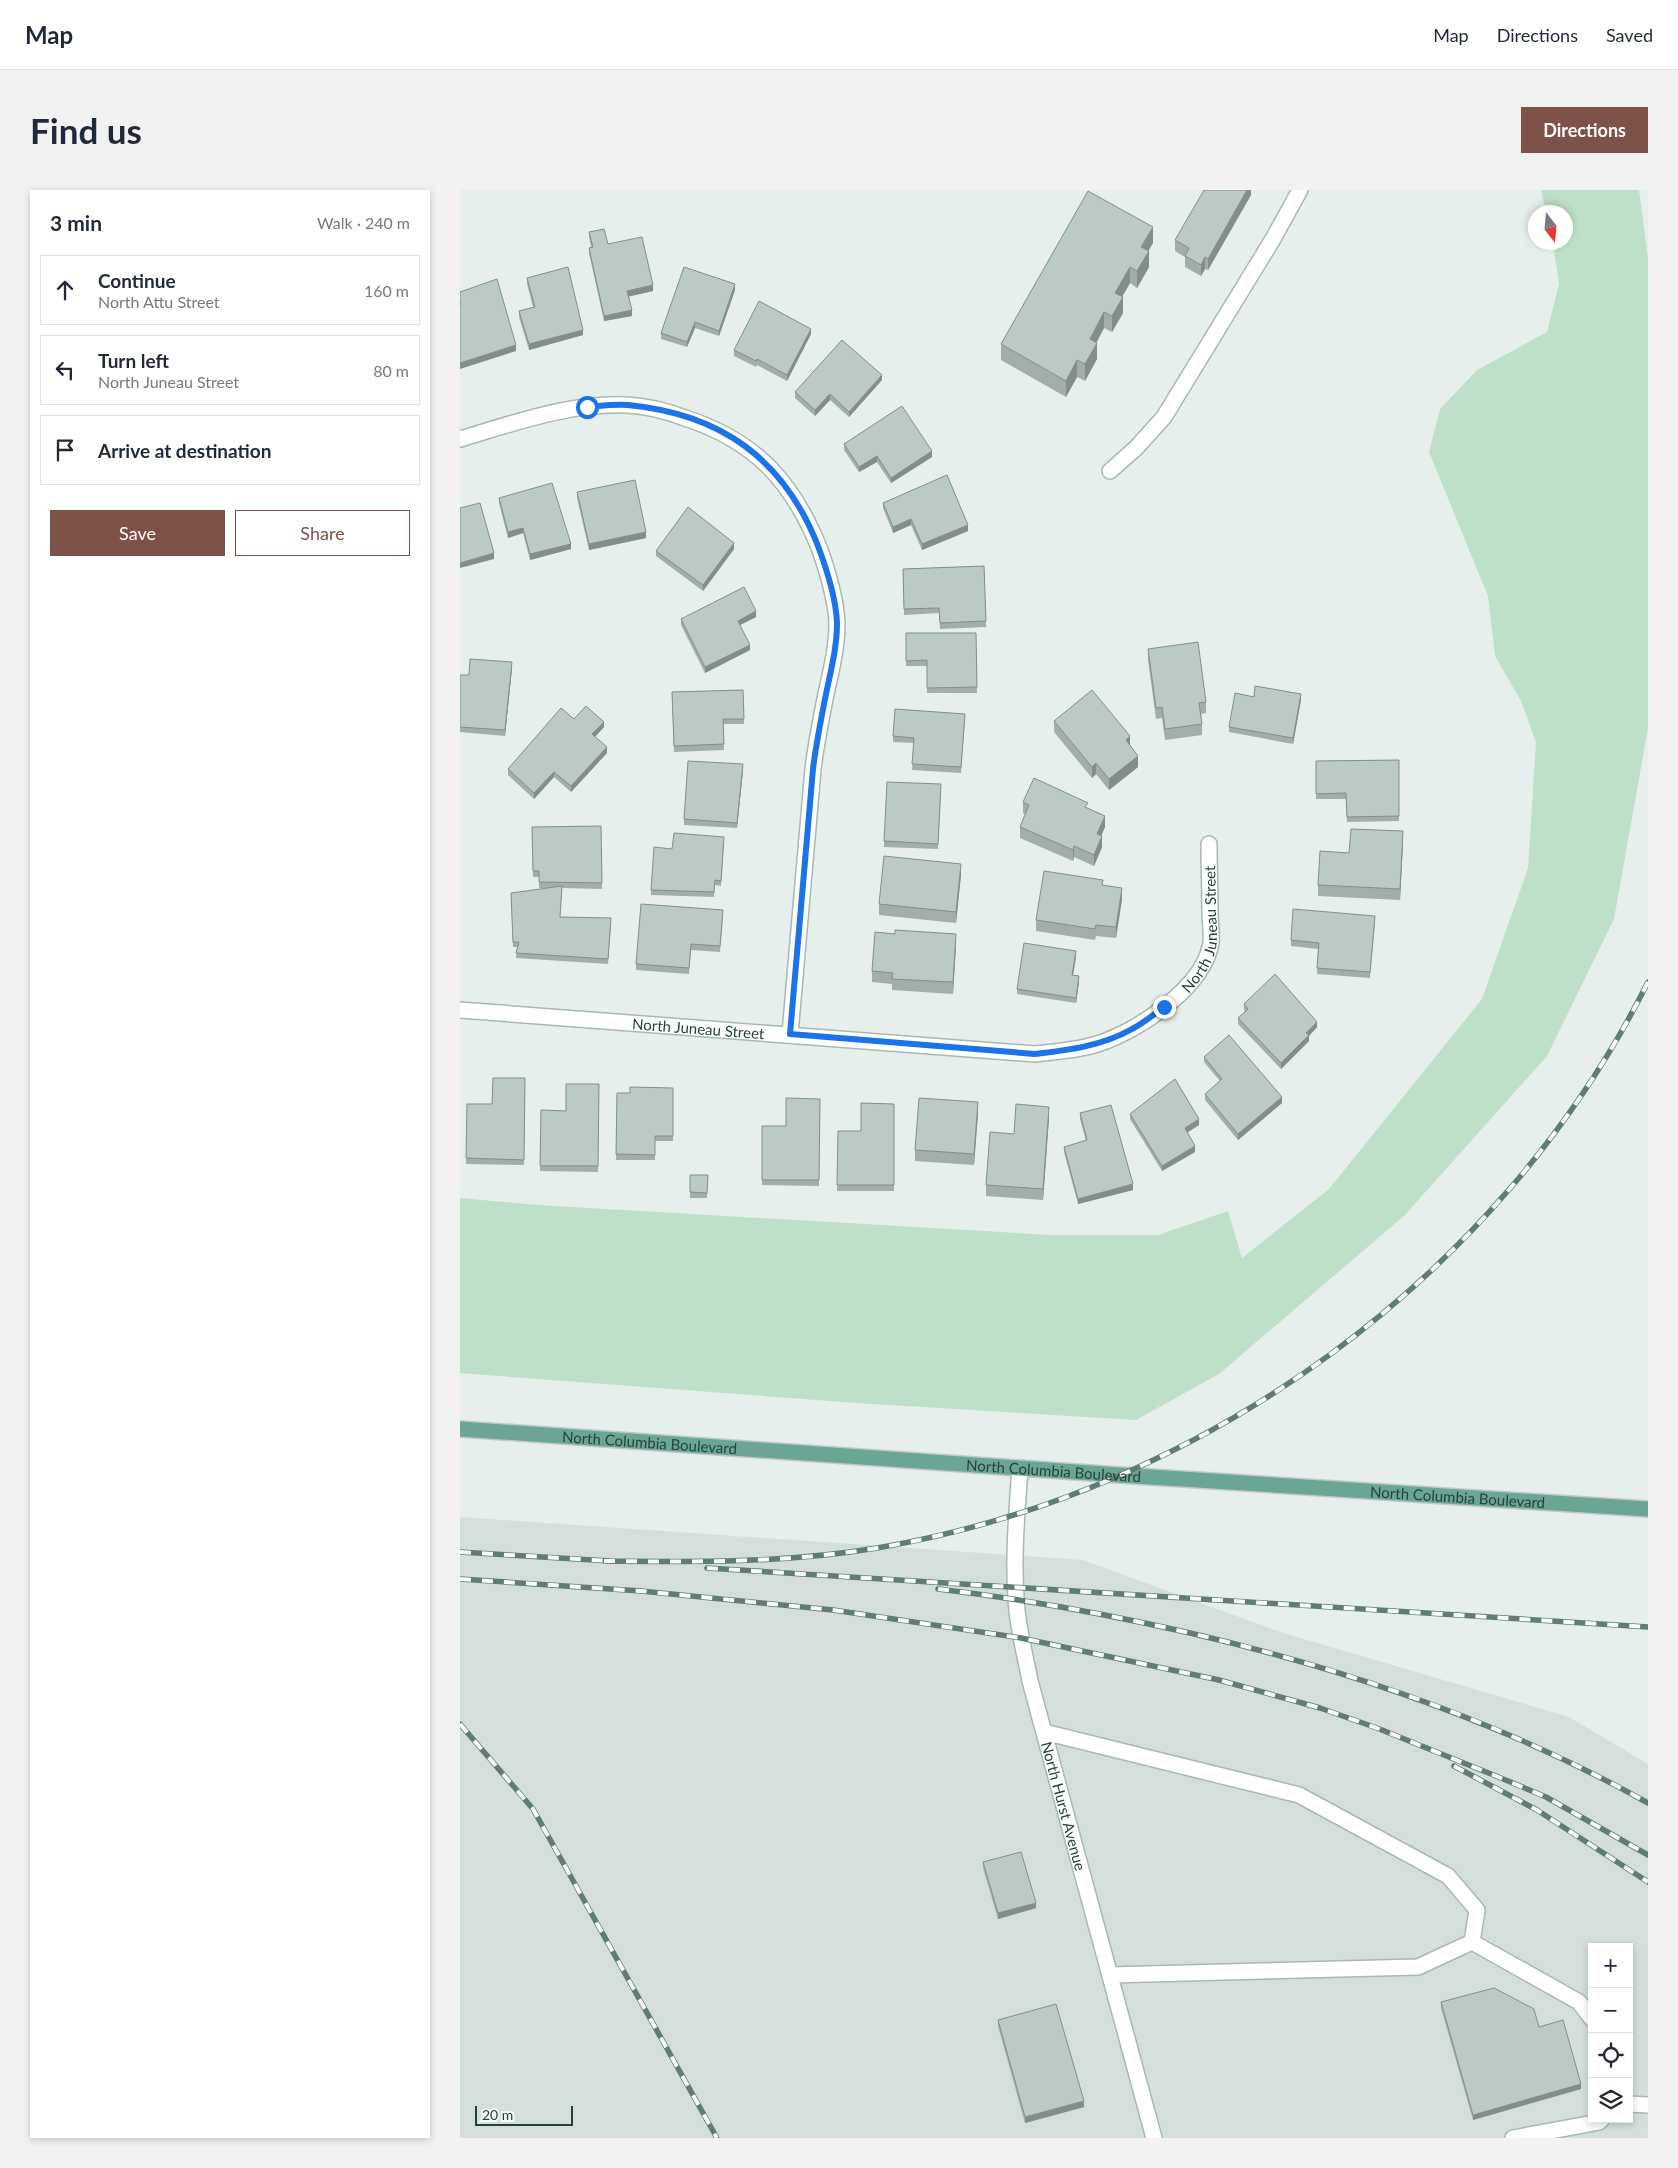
<!DOCTYPE html>
<html lang="en">
<head>
<meta charset="utf-8">
<style>
  :root { --surface:#fff; --page:#f2f2f3; --text:#1f2937; --muted:#747a83; --line:#e0e1e3; --accent:#7f5249 }
  body { margin:0; font-family:Lato,sans-serif; background:var(--page); color:var(--text) }
  .controls { position:absolute; right:15px; bottom:15px; display:grid; overflow:hidden; border-radius:0px; box-shadow:0 2px 8px #0003 }
  .controls button { width:45px; height:45px; display:grid; place-items:center; padding:0; border:0; border-bottom:1px solid var(--line); background:var(--surface); color:var(--text); font:25px sans-serif }
  .compass { position:absolute; left:1068px; top:15px; width:45px; height:45px; border-radius:50%; background:var(--surface); box-shadow:0 2px 8px #0003; rotate:164deg }
  .scale { position:absolute; left:15px; bottom:12px; width:98px; box-sizing:border-box; padding-left:5px; border:2px solid #24423a; border-top:0; font-size:14px; line-height:18px; white-space:nowrap; color:#24423a; -webkit-text-stroke:4px #f7fbf9; paint-order:stroke }
  .stop { position:absolute; width:15px; height:15px; margin:-11px; border:4px solid #1a73e8; border-radius:50%; background:#fff }
  .stop.end { background:#1a73e8; border-color:#fff; box-shadow:0 1px 5px #0008 }
  .list { margin:0; padding:0; list-style:none }
  h2 { display:flex; justify-content:space-between; align-items:center; height:65px; margin:0; padding:0 20px; font-size:21px }
  h2 small { font-size:16px; font-weight:400; color:var(--muted) }
  .list li { display:grid; grid-template-columns:32px 1fr auto; gap:15px; align-items:center; box-sizing:border-box; height:70px; margin:0 10px 10px; padding:0 10px; border:1px solid var(--line); border-radius:0px }
  .list b { display:block; font-size:19px; white-space:nowrap }
  .list p { margin:0; font-size:16px; white-space:nowrap; color:var(--muted) }
  .list em { font-size:16px; font-style:normal; color:var(--muted) }
  .actions { display:flex; gap:10px; padding:15px 20px }
  .actions a { flex:1; padding:11px 0; border:1px solid var(--accent); border-radius:0px; text-align:center; font-size:18px; color:var(--accent) }
  .actions .main { background:var(--accent); color:#fff }
  .icon { flex:none; width:28px; height:28px; fill:none; stroke:currentColor; stroke-width:2; stroke-linecap:round; stroke-linejoin:round }
  .map { position:relative; flex:none; width:1188px; height:1948px; overflow:hidden; border-radius:0px }
  header { display:flex; align-items:center; gap:30px; box-sizing:border-box; height:70px; padding:0 25px; background:var(--surface); border-bottom:1px solid var(--line) }
  header strong { font-size:24px }
  nav { display:flex; gap:28px; margin-inline-start:auto; font-size:18px }
  .intro { display:flex; align-items:center; justify-content:space-between; box-sizing:border-box; height:120px; padding:0 30px }
  h1 { margin:0; font-size:35px }
  .button { padding:12px 22px; border-radius:0px; background:var(--accent); color:#fff; font-size:18px; font-weight:700 }
  main { display:flex; gap:30px; padding:0 30px }
  aside { flex:1; background:var(--surface); border-radius:0px; box-shadow:0 2px 8px #0003 }
  .map>svg:first-child { display:block }
  .built { fill:#d4dfda; fill-rule:evenodd }
  .green { fill:#bfe0c8 }
  .lines { fill:none; stroke-linecap:round; stroke-linejoin:round }
  .minor-casing { stroke:#a8b8b2; stroke-width:18 }
  .major-casing { stroke:#c2cac8; stroke-width:18 }
  .minor { stroke:#fff; stroke-width:15 }
  .major { stroke:#6aa596; stroke-width:15 }
  .rail-casing { stroke:#5f7d75; stroke-width:5.5 }
  .rail { stroke:#f7fbf9; stroke-width:4; stroke-dasharray:11; stroke-linecap:butt }
  .wall { fill:#a1aea9 }
  .shaded-wall { fill:#838d89 }
  .building { fill:#bbcac4; stroke:#838d89 }
  .route { stroke:#1a73e8; stroke-width:6 }
  .labels { text-anchor:middle; dominant-baseline:central; stroke-width:4; stroke-linejoin:round; paint-order:stroke }
  .street-label { font-size:15px; fill:#24423a; stroke:#f7fbf9 }
</style>
</head>
<body>
<header>
<strong>Map</strong>
<nav><a>Map</a><a>Directions</a><a>Saved</a></nav>
</header>
<div class="intro"><h1>Find us</h1><a class="button">Directions</a></div>
<main>
<aside>
<h2>3 min<small>Walk · 240 m</small></h2>
<ul class="list">
<li><svg class="icon" aria-label="ahead" viewBox="0 0 24 24"><path d="M12 20V5M6 11l6-6 6 6"/></svg><div><b>Continue</b><p>North Attu Street</p></div><em>160 m</em></li>
<li><svg class="icon" aria-label="left" viewBox="0 0 24 24"><path d="M17 20v-9H6M10 6l-5 5 5 5"/></svg><div><b>Turn left</b><p>North Juneau Street</p></div><em>80 m</em></li>
<li><svg class="icon" aria-label="arrive" viewBox="0 0 24 24"><path d="M6 21V4h12l-3 4 3 4H6"/></svg><div><b>Arrive at destination</b></div></li>
</ul>
<div class="actions"><a class="main">Save</a><a>Share</a></div>
</aside>
<div class="map">
<svg width="1188" height="1948" viewBox="0 0 1188 1948">
  <rect width="100%" height="100%" fill="#e6efeb"/>
  <path class="built" d="M0 1327 623 1370 820 1442 1109 1527 1188 1574V1948H0ZM1132 1757H1169V1929H1132Z"/>
  <path class="green" d="M1081 0H1179L1188 68V538L1154 729 1087 866 945 1025 759 1184 676 1230 396 1213 0 1183V1008L78 1015 591 1045H698L768 1021 782 1068 869 999 1022 809 1068 678 1076 552 1061 511 1035 466 1028 406 969 262 980 219 1017 180 1087 142 1099 94 1093 53 1106 52V22H1086Z"/>
  <g class="lines">
    <g class="minor-casing">
      <g id="minor">
        <path d="M0 249C54 233 109 213 166 215 186 216 207 221 225 228 296 251 333 292 360 360 368 383 376 409 377 433 377 458 371 481 366 504 361 529 356 554 353 579L330 844"/>
        <path d="M650 281 676 258 704 227 813 49 840 0"/>
        <path id="s1" d="M0 820 575 864C599 861 623 860 646 851 684 836 744 796 751 753 752 743 750 732 750 722 750 699 749 677 749 654"/>
        <path id="s2" d="M560 1278C557 1321 553 1365 556 1408 557 1436 565 1464 570 1491L694 1948"/>
        <path d="M584 1542 839 1605 988 1686 1017 1720 1012 1752 958 1777 650 1785"/>
        <path d="M1012 1752 1119 1812 1132 1829"/>
        <path d="M1169 1914 1188 1915"/>
        <path d="M1053 1948 1139 1932 1142 1929"/>
      </g>
    </g>
    <g class="major-casing">
      <g id="major">
        <path id="s3" d="M0 1239 659 1285 1188 1319"/>
      </g>
    </g>
    <use href="#minor" class="minor"/>
    <use href="#major" class="major"/>
    <g class="rail-casing">
      <path id="rail" d="M0 1362 150 1371
        M144 1371C235 1372 327 1373 417 1358 742 1303 1040 1088 1188 792
        M247 1378 1188 1437
        M0 1389 181 1401 373 1420 561 1448 759 1490 860 1518 917 1538 1036 1586 1086 1607 1188 1665
        M478 1399C563 1409 647 1424 730 1443 890 1480 1045 1533 1188 1613
        M0 1534 73 1619 257 1948
        M994 1576 1077 1620 1188 1692"/>
    </g>
    <use href="#rail" class="rail"/>
  </g>
  <path class="wall" d="M791 0V5L748 80 745 79 741 86 725 77V67L715 61V50Z
    M129 42 148 54 193 101 169 106 172 126 144 131 129 63V58L131 57 129 47Z
    M693 53 688 61 689 77 677 98 670 93 662 107 663 123 652 142 644 138 636 153 637 169 625 191 617 187 606 207 541 170V154Z
    M67 88 123 145 69 160 59 127V121L73 117 67 94Z
    M275 100 259 146 235 138 227 157 201 149V143Z
    M351 144 327 191 297 175 296 177 274 166V160Z
    M422 190 389 227 370 210 355 226 335 208V202Z
    M384 254 472 267 431 293 417 272 399 282 384 260Z
    M117 302 186 348 129 360 117 308Z
    M39 308 111 359 70 370 63 343 48 348 39 313Z
    M423 313 508 341 462 360 451 335 433 343 423 318Z
    M274 359 243 401 196 366V361Z
    M524 376 526 437 480 439 479 423 444 425 443 379Z
    M296 427 280 435 290 460 245 483 221 435V429Z
    M446 443H516L517 503H467V476H446Z
    M688 459 746 512V523L741 524 742 534V545L705 550 702 528 696 529 688 470Z
    M52 478 45 546 0 542V485H9Z
    M283 500 284 534H263L264 560 214 562 212 502Z
    M841 510 833 554 769 542V537Z
    M114 529 144 537 135 547 147 563 111 602 94 587 74 609 48 585V579Z
    M505 529 501 583 452 580 454 553 433 552V546Z
    M594 531 670 555 678 577 649 600 636 584 632 588 594 542Z
    M939 570V631L887 632 886 609H856V571Z
    M283 580 277 638 224 635V629Z
    M481 600 478 659 424 657V651Z
    M563 612 628 618 645 637 641 646 642 657 634 676 614 667 613 671 560 648V637L565 624 563 623Z
    M141 636 142 699 102 698 100 727 151 734 148 774 56 768 57 757H53L51 703 90 698H79V687H73L72 637Z
    M943 652 940 710 858 706V695L889 663Z
    M264 653 261 696 255 695 254 707 191 705V700L212 659Z
    M501 685 496 733 419 725V714Z
    M643 695 662 709 656 748 636 746 635 750 576 741V730Z
    M263 726 260 762 231 760 229 784 176 780V774Z
    M915 732 910 788 857 784 858 759 831 756V750Z
    M435 744 496 755 493 804 432 800V794L412 792V781Z
    M616 767 613 785 619 792 616 813 557 804V799Z
    M784 814 857 837 849 846V851L821 879 778 834V828L785 822 784 820Z
    M744 867 822 913 778 950 745 910V904L760 891 744 872Z
    M65 888 64 975 6 974 7 914H32Z
    M139 894 138 982 80 981 81 920 106 921Z
    M213 898V951H195V970H156L157 903H170Z
    M360 909 359 996 302 995V936H326Z
    M434 914V1001H377L378 941H401Z
    M518 923 514 975 455 971V960Z
    M620 923 673 1000 618 1014 604 962V957L626 951 620 929Z
    M670 924 739 935 727 942 735 962 702 981 670 929Z
    M589 928 583 1010 526 1006V995L554 944Z
    M230 985H248L247 1008H230Z
    M523 1672 576 1718 538 1729 523 1678Z
    M981 1812 1079 1837 1121 1899 1013 1930 981 1818Z
    M538 1830 624 1917 565 1933 538 1836Z"/>
  <path class="shaded-wall" d="M787 0H791V5L748 80V69Z
    M693 37V53L681 73V57Z
    M689 61V77L677 98V81Z
    M745 67V79L741 86V75Z
    M670 77V93L655 119V103Z
    M275 94V100L259 146V141Z
    M193 95V101L167 107V101Z
    M663 107V123L652 142V126Z
    M172 120V126L144 131V126Z
    M644 122V138L630 165V149Z
    M235 132V138L227 157V152Z
    M351 139V144L327 191V185Z
    M123 140V145L69 160V154Z
    M637 153V169L625 191V174Z
    M56 155V161L0 179V173Z
    M617 170V187L606 207V191Z
    M422 185V190L389 227V222Z
    M370 204V210L355 226V220Z
    M472 261V267L431 293V288Z
    M417 266V272L399 282V277Z
    M451 329V335L433 343V337Z
    M508 335V341L462 360V354Z
    M63 338V343L48 348V342Z
    M186 342V348L129 360V354Z
    M274 353V359L243 401V395Z
    M111 354V359L70 370V364Z
    M34 363V369L0 378V373Z
    M296 421V427L278 436V431Z
    M290 455V460L245 483V477Z
    M52 472V478L45 546V540Z
    M841 504V510L833 554V548Z
    M144 532V537L132 550V544Z
    M670 546V557L666 550Z
    M147 557V563L111 602V596Z
    M678 566V577L649 600V589Z
    M636 573V584L632 588V577Z
    M283 574V580L277 638V633Z
    M94 582V587L74 609V603Z
    M645 626V637L637 655V644Z
    M943 641V652L940 710V699Z
    M642 646V657L634 676V665Z
    M614 656V667L613 671V660Z
    M501 674V685L496 733V722Z
    M662 698V709L656 748V737Z
    M496 744V755L493 804V792Z
    M616 761V767L612 791V785Z
    M619 786V792L616 813V808Z
    M857 832V837L849 846V851L821 879V873L846 843Z
    M822 907V913L778 950V944Z
    M518 912V923L514 975V964Z
    M589 917V928L583 1010V999Z
    M739 929V935L725 944V938Z
    M735 956V962L702 981V976Z
    M673 994V1000L618 1014V1009Z
    M576 1713V1718L538 1729V1723Z
    M1121 1894V1899L1013 1930V1925Z
    M624 1911V1917L565 1933V1927Z"/>
  <path class="building" d="M744 0H787L748 69 745 67 741 75 725 66 729 58 715 50Z
    M628 1 693 37 681 57 689 61 677 81 670 77 655 103 663 107 652 126 644 122 630 149 637 153 625 174 617 170 606 191 541 154Z
    M144 39 148 54 182 47 193 95 167 101 172 120 144 126 129 58 133 57 129 42Z
    M108 77 123 140 69 154 59 121 75 117 67 88Z
    M224 77 275 94 259 141 235 132 227 152 201 143Z
    M37 89 56 155 0 173V116L1 115 0 111V102Z
    M299 111 351 139 327 185 297 169 296 171 274 160Z
    M382 150 422 185 389 222 370 204 355 220 335 202Z
    M442 216 472 261 431 288 417 266 399 277 384 254Z
    M487 285 508 335 462 354 451 329 433 337 423 313Z
    M175 290 186 342 129 354 117 302Z
    M92 293 111 354 70 364 63 338 48 342 39 308Z
    M20 313 34 363 0 373V318Z
    M228 317 274 353 243 395 196 361Z
    M524 376 526 431 480 433 479 418 444 419 443 379Z
    M284 397 296 421 278 431 290 455 245 477 221 429Z
    M446 443H516L517 497 467 498V470L446 471Z
    M738 452 746 512 739 513 742 534 705 539 702 517 696 518 688 459Z
    M10 469 52 472 45 540 0 537V485H9Z
    M795 496 841 504 833 548 769 537 775 503 794 507Z
    M283 500 284 529H263L264 554 214 556 212 502Z
    M632 500 670 546 666 550 678 566 649 589 636 573 632 577 594 531Z
    M126 516 144 532 132 544 147 557 111 596 94 582 74 603 48 579 101 518 114 529Z
    M435 519 505 524 501 577 452 574 454 548 433 546Z
    M939 570V626L887 627 886 603 856 604V571Z
    M228 571 283 574 277 633 224 629Z
    M574 588 628 613 625 617 645 626 637 644 642 646 634 665 614 656 613 660 560 637 569 615 563 612Z
    M427 592 481 594 478 654 424 651Z
    M141 636 142 693 79 692V681H73L72 637Z
    M891 639 943 641 940 699 858 695 860 661 889 663Z
    M214 643 264 647 261 691 255 690 254 702 191 700 194 657 212 659Z
    M424 666 501 674 496 722 419 714Z
    M584 681 643 690 642 695 662 698 656 737 636 735 635 739 576 730Z
    M102 696 100 727 151 728 148 769 56 763 59 752H53L51 703Z
    M181 714 263 720 260 756 231 754 229 778 176 774Z
    M833 719 915 726 910 782 857 778 859 753 831 750Z
    M435 740 496 744 493 792 432 789 433 783 412 781 415 742 435 744Z
    M564 753 616 761 612 785 619 786 616 808 557 799Z
    M815 784 857 832 846 843 849 845 821 873 778 828 788 819 784 814Z
    M769 845 822 907 778 944 745 904 762 889 744 867Z
    M33 888H65L64 970 6 968 7 914H32Z
    M715 889 739 929 725 938 735 956 702 976 670 924Z
    M106 894H139L138 976H80L81 920 106 921Z
    M170 897 213 898V946H195V965L156 964 157 903H170Z
    M326 908 360 909 359 990H302V936H326Z
    M459 908 518 912 514 964 455 960Z
    M401 913 434 914V995H377L378 941H401Z
    M556 914 589 917 583 999 526 995 530 942 554 944Z
    M651 915 673 994 618 1009 604 957 627 950 620 923Z
    M230 985H248L247 1003 230 1002Z
    M561 1662 576 1713 538 1723 523 1672Z
    M1034 1798 1074 1819 1079 1837 1103 1830 1121 1894 1013 1925 981 1812Z
    M596 1814 624 1911 565 1927 538 1830Z"/>
  <g class="lines">
    <path class="route" d="M127 217C140 216 155 214 168 215 261 224 324 269 358 356 367 380 376 407 377 433 377 457 371 480 366 504 361 529 356 554 353 579L330 844 575 864C609 860 642 856 672 839 684 833 694 824 704 817"/>
  </g>
  <g class="labels">
    <g class="street-label">
      <text stroke="none"><textPath href="#s1" startOffset="809">North Juneau Street</textPath></text>
      <text stroke="none"><textPath href="#s1" startOffset="239">North Juneau Street</textPath></text>
      <text stroke="none"><textPath href="#s3" startOffset="190">North Columbia Boulevard</textPath></text>
      <text stroke="none"><textPath href="#s3" startOffset="595">North Columbia Boulevard</textPath></text>
      <text stroke="none"><textPath href="#s3" startOffset="1000">North Columbia Boulevard</textPath></text>
      <text stroke="none"><textPath href="#s2" startOffset="344">North Hurst Avenue</textPath></text>
    </g>
  </g>
</svg>
<div class="controls">
<button>+</button>
<button>−</button>
<button><svg class="icon" aria-label="locate" viewBox="0 0 24 24"><circle cx="12" cy="12" r="6"/><path d="M12 2v4M12 18v4M2 12h4M18 12h4"/></svg></button>
<button><svg class="icon" aria-label="layers" viewBox="0 0 24 24"><path d="M12 4l9 5-9 5-9-5zM3 14l9 5 9-5"/></svg></button>
</div>
<svg class="compass" viewBox="-18 -18 36 36"><path d="M0-13l5 13h-10z" fill="#e53935"/><path d="M0 13l5-13h-10z" fill="#747a83"/></svg>
<div class="scale">20 m</div>
<div class="stop" style="left:127px;top:217px"></div>
<div class="stop end" style="left:704px;top:817px"></div>
</div>
</main>
</body>
</html>
